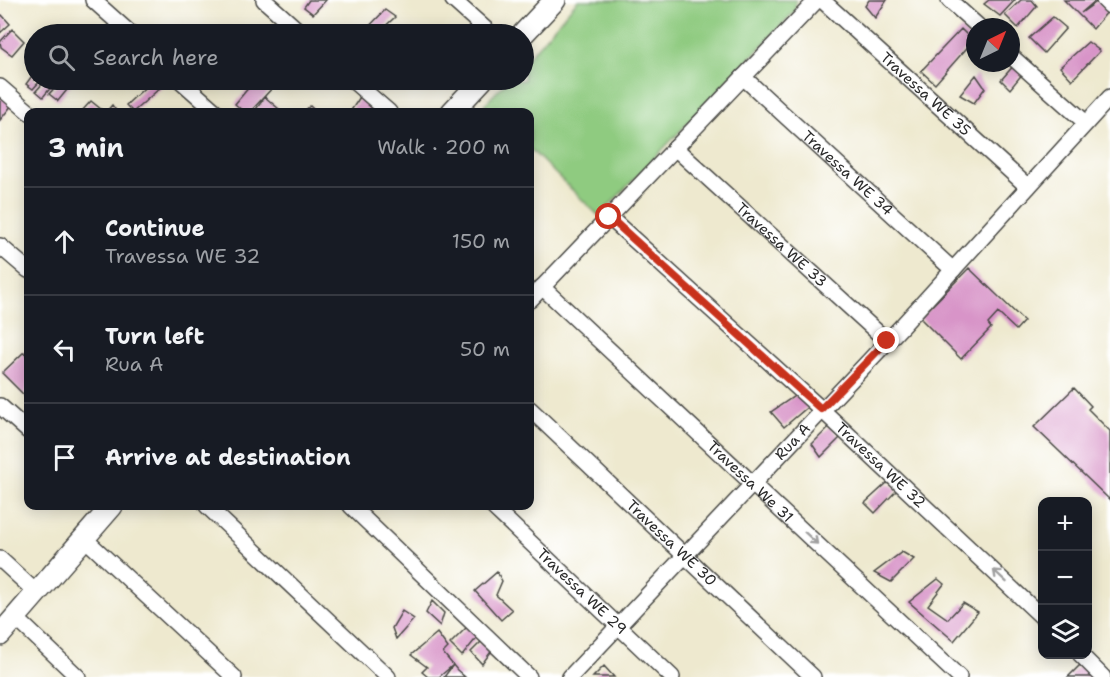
<!DOCTYPE html>
<html lang="en">
<head>
<meta charset="utf-8">
<style>
  :root { --surface:#171b24; --page:#20242c; --text:#f1f3f6; --muted:#9ea1a6; --line:#363941 }
  body { margin:0; font-family:"Shantell Sans",sans-serif; background:var(--page); color:var(--text) }
  .controls { position:absolute; right:18px; bottom:18px; display:grid; overflow:hidden; border-radius:12px; box-shadow:0 3px 15px #0003 }
  .controls button { width:54px; height:54px; display:grid; place-items:center; padding:0; border:0; border-bottom:2px solid var(--line); background:var(--surface); color:var(--text); font:30px sans-serif }
  .compass { position:absolute; left:966px; top:18px; width:54px; height:54px; border-radius:50%; background:var(--surface); box-shadow:0 3px 15px #0003; rotate:43deg }
  .stop { position:absolute; width:18px; height:18px; margin:-14px; border:4px solid #c8321e; border-radius:50%; background:#fff }
  .stop.end { background:#c8321e; border-color:#fff; box-shadow:0 2px 6px #0008 }
  .list { margin:0; padding:0; list-style:none }
  h2 { display:flex; justify-content:space-between; align-items:center; height:78px; margin:0; padding:0 24px; font-size:26px }
  h2 small { font-size:20px; font-weight:400; color:var(--muted) }
  .list li { display:grid; grid-template-columns:39px 1fr auto; gap:18px; align-items:center; box-sizing:border-box; height:108px; padding:0 24px; border-top:2px solid var(--line) }
  .list b { display:block; font-size:22px; white-space:nowrap }
  .list p { margin:0; font-size:20px; white-space:nowrap; color:var(--muted) }
  .list em { font-size:20px; font-style:normal; color:var(--muted) }
  .icon { flex:none; width:33px; height:33px; fill:none; stroke:currentColor; stroke-width:2; stroke-linecap:round; stroke-linejoin:round }
  .map { position:relative; flex:none; width:1110px; height:677px; overflow:hidden }
  .search { position:absolute; background:var(--surface); box-shadow:0 3px 15px #0003; left:24px; top:24px; width:510px; height:66px; display:flex; align-items:center; gap:15px; box-sizing:border-box; padding:0 21px; border-radius:33px; color:var(--muted); font-size:22px }
  .panel { position:absolute; background:var(--surface); box-shadow:0 3px 15px #0003; left:24px; top:108px; width:510px; height:402px; border-radius:12px }
  .map>svg:first-child { display:block }
  .green { fill:#8fcb80; stroke:#5d7b56; stroke-width:1.5 }
  .building { fill:#d894c8 }
  .lines { fill:none; stroke-linecap:round; stroke-linejoin:round }
  .street-casing { stroke:#484844; stroke-width:18 }
  .secondary-casing { stroke:#484844; stroke-width:24 }
  .street { stroke:#fff; stroke-width:15 }
  .secondary { stroke:#fff; stroke-width:21 }
  .oneway { stroke:#a0a0a0 }
  .route { stroke:#c8321e; stroke-width:8 }
  .labels { text-anchor:middle; dominant-baseline:central; stroke-width:4.5; stroke-linejoin:round; paint-order:stroke }
  .street-label { font-size:15px; fill:#2b2b2b; stroke:#fff }
</style>
</head>
<body>
<div class="map">
<svg width="1110" height="677" viewBox="0 0 1110 677">
  <rect width="100%" height="100%" fill="#fff"/>
  <filter id="ink" filterUnits="userSpaceOnUse"><feTurbulence type="fractalNoise" baseFrequency=".0167" numOctaves="2"/><feDisplacementMap in="SourceGraphic" scale="12" xChannelSelector="R" yChannelSelector="G"/><feConvolveMatrix kernelMatrix="1 2 1 2 8 2 1 2 1" color-interpolation-filters="sRGB"/></filter>
  <filter id="wash" filterUnits="userSpaceOnUse"><feTurbulence type="fractalNoise" baseFrequency=".008" numOctaves="4" result="noise"/><feDisplacementMap in="SourceGraphic" scale="24" xChannelSelector="R" yChannelSelector="G"/><feGaussianBlur stdDeviation="1.35" result="paint"/><feColorMatrix in="noise" values="0 0 0 0 0 0 0 0 0 0 0 0 0 0 0 0 0 1.4 0 .05"/><feComposite in="paint" operator="in"/></filter>
  <g filter="url(#wash)">
    <rect width="100%" height="100%" fill="#eee9cf"/>
    <path class="green" d="M578 0H796L795 11 599 216 530 149V112H492L484 105 508 80H524V62Z"/>
    <g id="blocks">
      <path class="building" d="M309 0H326L313 14 304 7Z
        M869 0H887L875 18 865 6Z
        M989 0H1015L1000 16 984 4Z
        M1021 0H1032L1037 6 1018 28 1005 15Z
        M1064 0H1096L1081 13 1098 1 1108 11 1093 29Z
        M385 10 395 17 377 34H362Z
        M2 15 10 24 0 33V17Z
        M1053 17 1066 28 1044 53 1029 38Z
        M12 29 24 41 12 55 1 47 0 42Z
        M961 29 973 41 935 84 921 71Z
        M1088 42 1100 51 1072 80 1060 67Z
        M1016 63 1024 72 1010 89 1001 80Z
        M34 73V80H41L33 89 26 84Z
        M976 75 985 88 974 103 960 95Z
        M46 80H57L43 97 36 91Z
        M62 80 71 85 58 101 49 94Z
        M153 80H169L133 112 126 105Z
        M255 80H270L275 85 250 112H244L235 104Z
        M0 95 12 105 0 120Z
        M265 97 279 109 276 112H254Z
        M360 97 376 112H350Z
        M91 101 102 110 81 112Z
        M112 105 117 112H106Z
        M310 106 316 112H303Z
        M969 268 1024 321 1016 330 998 313 988 324 991 328 961 359 920 318Z
        M24 352 28 358V388L24 395 2 373Z
        M1074 388 1091 406 1088 409 1110 431V500L1034 427Z
        M796 395 811 404 784 427 771 412Z
        M830 426 840 438 821 457 812 444Z
        M887 483 898 489 875 513 865 503Z
        M902 552 914 559 891 582 874 573Z
        M497 572 502 581 496 595 512 610 501 620 475 591Z
        M938 579 944 584 928 605 948 619 963 603 978 612 954 641 909 602Z
        M432 601 444 613 440 626 426 613Z
        M402 611 414 619 396 639 392 628Z
        M469 625 479 635 462 656 450 644Z
        M437 633 448 648 443 653 453 665 439 677H428L422 672 427 667 411 655Z
        M484 639 496 645 482 664 471 652Z
        M1083 662 1098 677H1068Z
        M453 665 457 670 465 677H444Z
        M604 666 614 677H593Z"/>
    </g>
  </g>
  <g filter="url(#ink)">
    <use href="#blocks" fill-opacity="0" stroke="#484844" stroke-width="1.5"/>
    <g class="lines">
      <g class="street-casing">
        <g id="street">
          <path d="M93 0 131 34"/>
          <path d="M264 0 302 34"/>
          <path d="M453 0 491 34"/>
          <path id="s1" d="M822 0 1028 187"/>
          <path d="M949 0 979 27"/>
          <path d="M1104 0 1110 6"/>
          <path d="M1011 56 1086 123"/>
          <path id="s2" d="M743 77 953 270"/>
          <path d="M180 80 216 112"/>
          <path d="M352 80 389 112"/>
          <path d="M0 87 29 112"/>
          <path id="s3" d="M675 148 887 341"/>
          <path id="s4" d="M609 217 821 409 1042 617"/>
          <path d="M0 246 28 270"/>
          <path id="s5" d="M542 287 959 677"/>
          <path d="M530 300 817 0"/>
          <path d="M0 406 28 431"/>
          <path id="s6" d="M530 409 813 677"/>
          <path d="M207 506 388 677"/>
          <path d="M351 506 529 677"/>
          <path id="s7" d="M492 506 672 677"/>
          <path d="M85 539 234 677"/>
          <path d="M0 559 38 594"/>
          <path d="M16 618 78 677"/>
          <path d="M1080 654 1103 677"/>
          <path id="s8" d="M570 677 901 327 1110 97"/>
        </g>
      </g>
      <g class="secondary-casing">
        <path id="secondary" d="M523 34 555 0
          M452 112 482 80
          M0 635 112 506"/>
      </g>
      <use href="#street" class="street"/>
      <use href="#secondary" class="secondary"/>
    </g>
    <defs><path id="oneway-shaft" d="M-6 0H5M1.5-3L5.5 0L1.5 3" fill="none" stroke-width="1.6" stroke-linecap="round" stroke-linejoin="round" transform="scale(1.5)"/></defs>
    <g class="oneway">
      <use href="#oneway-shaft" transform="translate(811 538) rotate(43)"/>
      <use href="#oneway-shaft" transform="translate(1000 576) rotate(-137)"/>
    </g>
  </g>
  <g class="lines" filter="url(#ink)">
    <path class="route" d="M609 217 821 409 887 341"/>
  </g>
  <g class="labels">
    <g class="street-label">
      <text stroke="none"><textPath href="#s1" startOffset="140">Travessa WE 35</textPath></text>
      <text stroke="none"><textPath href="#s2" startOffset="142">Travessa WE 34</textPath></text>
      <text stroke="none"><textPath href="#s3" startOffset="144">Travessa WE 33</textPath></text>
      <text stroke="none"><textPath href="#s8" startOffset="324">Rua A</textPath></text>
      <text stroke="none"><textPath href="#s4" startOffset="368">Travessa WE 32</textPath></text>
      <text stroke="none"><textPath href="#s5" startOffset="285">Travessa We 31</textPath></text>
      <text stroke="none"><textPath href="#s6" startOffset="195">Travessa WE 30</textPath></text>
      <text stroke="none"><textPath href="#s7" startOffset="124">Travessa WE 29</textPath></text>
    </g>
  </g>
</svg>
<div class="controls">
<button>+</button>
<button>−</button>
<button><svg class="icon" aria-label="layers" viewBox="0 0 24 24"><path d="M12 4l9 5-9 5-9-5zM3 14l9 5 9-5"/></svg></button>
</div>
<svg class="compass" viewBox="-18 -18 36 36"><path d="M0-13l5 13h-10z" fill="#e53935"/><path d="M0 13l5-13h-10z" fill="#9ea1a6"/></svg>
<div class="stop" style="left:609px;top:217px"></div>
<div class="stop end" style="left:887px;top:341px"></div>
<div class="search"><svg class="icon" aria-label="search" viewBox="0 0 24 24"><circle cx="10" cy="10" r="6"/><path d="M15 15l6 6"/></svg>Search here</div>
<section class="panel">
<h2>3 min<small>Walk · 200 m</small></h2>
<ul class="list">
<li><svg class="icon" aria-label="ahead" viewBox="0 0 24 24"><path d="M12 20V5M6 11l6-6 6 6"/></svg><div><b>Continue</b><p>Travessa WE 32</p></div><em>150 m</em></li>
<li><svg class="icon" aria-label="left" viewBox="0 0 24 24"><path d="M17 20v-9H6M10 6l-5 5 5 5"/></svg><div><b>Turn left</b><p>Rua A</p></div><em>50 m</em></li>
<li><svg class="icon" aria-label="arrive" viewBox="0 0 24 24"><path d="M6 21V4h12l-3 4 3 4H6"/></svg><div><b>Arrive at destination</b></div></li>
</ul>
</section>
</div>
</body>
</html>
